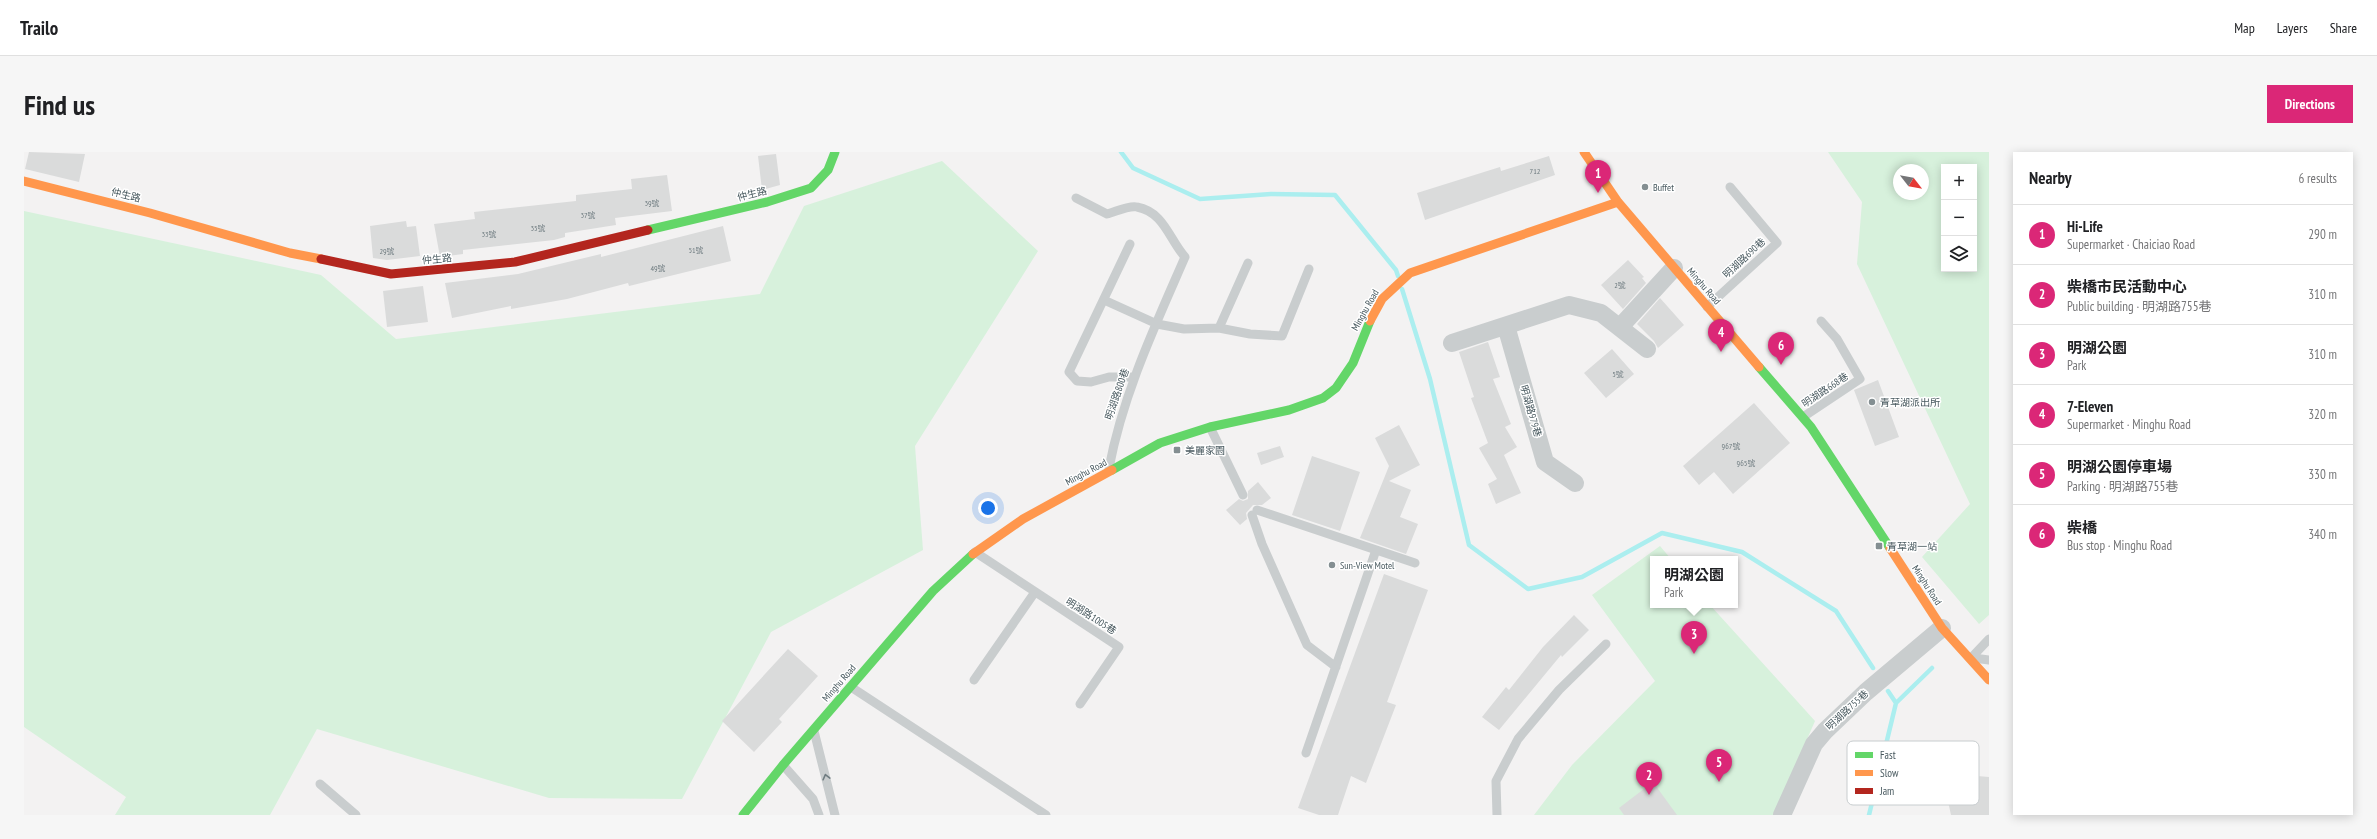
<!DOCTYPE html>
<html lang="en">
<head>
<meta charset="utf-8">
<style>
  :root { --surface:#fff; --page:#f6f6f6; --text:#202124; --muted:#757577; --line:#e0e0e0; --accent:#db2777 }
  body { margin:0; font-family:"PT Sans Narrow","Noto Sans TC",sans-serif; background:var(--page); color:var(--text) }
  .controls { position:absolute; right:12px; top:12px; display:grid; overflow:hidden; border-radius:0px; box-shadow:0 2px 10px #0003 }
  .controls button { width:36px; height:36px; display:grid; place-items:center; padding:0; border:0; border-bottom:1px solid var(--line); background:var(--surface); color:var(--text); font:20px sans-serif }
  .compass { position:absolute; left:1869px; top:12px; width:36px; height:36px; border-radius:50%; background:var(--surface); box-shadow:0 2px 10px #0003; rotate:121deg }
  .you { position:absolute; left:964px; top:356px; width:14px; height:14px; margin:-10px; border:3px solid #fff; border-radius:50%; background:#1a73e8; box-shadow:0 0 0 6px #1a73e833 }
  .badge { display:grid; place-items:center; width:26px; height:26px; border-radius:50%; background:var(--accent); color:#fff; font-size:13px; font-weight:700 }
  .pin { position:absolute; translate:-50% -33px; filter:drop-shadow(0 1px 2px #0008) }
  .pin::after { content:''; position:absolute; top:21px; width:14px; height:12px; background:inherit; clip-path:polygon(0 0,100% 0,50% 100%) }
  .popup { position:absolute; left:1626px; top:404px; width:88px; height:52px; box-sizing:border-box; display:grid; place-content:center; border-radius:0px; background:var(--surface); filter:drop-shadow(0 1px 3px #0005); font-size:13px; white-space:nowrap; color:var(--muted) }
  .popup b { font-size:15px; color:var(--text) }
  .popup::after { content:''; position:absolute; left:50%; top:100%; margin-left:-8px; border:8px solid transparent; border-top-color:var(--surface) }
  .list { margin:0; padding:0; list-style:none }
  h2 { display:flex; justify-content:space-between; align-items:center; height:52px; margin:0; padding:0 16px; font-size:17px }
  h2 small { font-size:13px; font-weight:400; color:var(--muted) }
  .list li { display:grid; grid-template-columns:26px 1fr auto; gap:12px; align-items:center; box-sizing:border-box; height:60px; padding:0 16px; border-top:1px solid var(--line) }
  .list b { display:block; font-size:15px; white-space:nowrap }
  .list p { margin:0; font-size:13px; white-space:nowrap; color:var(--muted) }
  .list em { font-size:13px; font-style:normal; color:var(--muted) }
  .icon { flex:none; width:22px; height:22px; fill:none; stroke:currentColor; stroke-width:2; stroke-linecap:round; stroke-linejoin:round }
  .map { position:relative; flex:none; width:1965px; height:663px; overflow:hidden; border-radius:0px }
  header { display:flex; align-items:center; gap:24px; box-sizing:border-box; height:56px; padding:0 20px; background:var(--surface); border-bottom:1px solid var(--line) }
  header strong { font-size:19px }
  nav { display:flex; gap:22px; margin-inline-start:auto; font-size:14px }
  .intro { display:flex; align-items:center; justify-content:space-between; box-sizing:border-box; height:96px; padding:0 24px }
  h1 { margin:0; font-size:28px }
  .button { padding:10px 18px; border-radius:0px; background:var(--accent); color:#fff; font-size:14px; font-weight:700 }
  main { display:flex; gap:24px; padding:0 24px }
  aside { flex:1; background:var(--surface); border-radius:0px; box-shadow:0 2px 10px #0003 }
  .map>svg:first-child { display:block }
  .green { fill:#d7f1dc; fill-rule:evenodd }
  .lines { fill:none; stroke-linecap:round; stroke-linejoin:round }
  .stream { stroke:#abeeef; stroke-width:4.5 }
  .building { fill:#dadbdb }
  .lane { stroke:#c9cdce; stroke-width:9 }
  .street { stroke:#c9cdce; stroke-width:18 }
  .fast { stroke:#63d668; stroke-width:9 }
  .slow { stroke:#ff974d; stroke-width:9 }
  .jam { stroke:#b3261e; stroke-width:9 }
  .oneway { stroke:#6f7c80 }
  .poi-dot { fill:#848f92; stroke:#fff; stroke-width:1.5 }
  .labels { text-anchor:middle; dominant-baseline:central; stroke-width:3; stroke-linejoin:round; paint-order:stroke }
  .number-label { font-size:8px; fill:#6d7a7f }
  .poi-label { font-size:10px; fill:#48595f; stroke:#fff; text-anchor:start }
  .street-label { font-size:10px; fill:#48595f; stroke:#fff }
  .key { fill:#fff; stroke:#c8cdcf; stroke-width:1 }
  .key-label { font-size:11px; fill:#48595f }
</style>
</head>
<body>
<header>
<strong>Trailo</strong>
<nav><a>Map</a><a>Layers</a><a>Share</a></nav>
</header>
<div class="intro"><h1>Find us</h1><a class="button">Directions</a></div>
<main>
<div class="map">
<svg width="1965" height="663" viewBox="0 0 1965 663">
  <rect width="100%" height="100%" fill="#f3f2f2"/>
  <path class="green" d="M1804 0H1965V463L1955 472 1898 405 1946 352 1833 112 1838 50ZM1920 15H1950V117H1920ZM1875 18H1899V42H1875Z
    M918 9 1014 99 891 294 899 398 747 480 658 647 525 646 293 577 246 663H91L102 645 0 575V59L297 123 372 187 736 142 780 54Z
    M1636 394 1647 407H1629V453H1686L1791 569 1750 663H1510L1548 613 1631 529 1568 443Z"/>
  <g class="lines">
    <path class="stream" d="M1097 0 1109 16 1176 47 1247 42 1311 43 1372 118 1374 124
      M1378 137 1406 227 1445 393 1504 437 1558 425 1638 381 1718 400 1812 459 1849 516
      M1864 539 1872 551
      M1845 663 1872 551 1908 516"/>
  </g>
  <path class="building" d="M5 0 61 2 55 30 1 17Z
    M752 2 756 33 738 38 734 4Z
    M1525 4 1531 23 1401 68 1393 41 1476 15 1477 19Z
    M643 23 648 59 591 66 592 73 541 81V85L530 88 439 98V102L416 105 410 72 451 67 450 60 552 49V43L608 37 607 27Z
    M382 69 383 75 392 74 396 104 363 108 349 106 346 74Z
    M699 74 707 109 605 134 604 131 543 147 487 157V154L428 166 421 131 494 122 577 102V105Z
    M1604 108 1620 125 1618 126 1622 131 1599 157 1577 133Z
    M399 134 404 170 363 175 359 139Z
    M1636 146 1660 173 1634 196 1630 189 1613 172Z
    M1464 190 1476 225 1469 227 1487 272 1481 275 1493 295 1480 303 1497 341 1472 352 1464 332 1473 327 1455 296 1464 291 1447 246 1450 245 1435 200Z
    M1588 197 1610 222 1582 246 1560 221Z
    M1854 228 1875 285 1851 294 1830 238Z
    M1730 251 1766 291 1709 342 1690 320 1675 333 1659 314Z
    M1375 273 1396 313 1365 329 1387 338 1376 365 1394 372 1382 402 1336 386 1365 314 1351 286Z
    M1256 294 1260 305 1237 313 1233 301Z
    M1288 304 1336 320 1316 379 1268 363Z
    M1234 330 1247 346 1238 353H1229L1222 361 1223 367 1216 373 1202 358 1215 347 1219 349 1224 347V339Z
    M1360 422 1404 438 1363 550 1372 553 1342 631 1327 624 1314 663H1295L1274 656Z
    M1550 463 1565 478 1538 505 1537 503 1475 578 1458 565 1482 535 1485 538 1519 495Z
    M764 497 794 524 755 567 758 570 730 600 698 569Z
    M1940 613 1953 624 1965 625V663H1927L1919 627 1925 617Z
    M1629 630 1653 663H1600L1595 656Z"/>
  <g class="lines">
    <path class="lane" d="M1052 46 1083 62C1091 60 1105 53 1113 55 1140 60 1145 87 1161 105 1131 174 1099 242 1085 316
      M1106 92 1045 220 1053 229 1067 230 1085 225H1110
      M1080 148 1133 172 1160 177 1195 176 1226 182 1258 184 1285 117
      M1683 155 1753 91 1706 35
      M1195 176 1224 111
      M1779 265 1836 227 1813 187 1797 169
      M1186 275 1219 343
      M1233 358 1391 411
      M1228 363 1238 392 1283 493 1312 515
      M951 400 1095 495 1056 552
      M1947 506 1965 487
      M1950 506 1965 508
      M950 528 1011 440
      M827 535 1022 663
      M790 579 811 663
      M1282 601 1352 398
      M759 613 789 647 795 663
      M296 632 332 663
      M1473 663 1472 629 1494 587 1535 538 1582 492"/>
    <path class="street" d="M1482 174 1521 310 1551 331
      M1596 175 1650 116
      M1428 191 1545 153 1577 161 1623 197
      M1758 663 1790 592 1801 579 1842 540 1918 476"/>
    <path class="fast" d="M624 78 743 50 787 36 804 18 811 0
      M1735 215 1787 275 1866 396
      M1088 318 1136 291 1186 275 1265 258 1299 246 1312 236 1329 211 1346 169
      M719 663 759 613 909 439 949 402"/>
    <path class="slow" d="M1560 0 1594 50 1735 215
      M0 29 126 61 266 101 297 107
      M1346 169 1358 147 1386 121 1594 50
      M1866 396 1918 476 1965 528
      M949 402 999 367 1088 318"/>
    <path class="jam" d="M297 107 367 122 491 110 624 78"/>
  </g>
  <defs><path id="oneway-chevron" d="M-2-3.5L2.5 0L-2 3.5" fill="none" stroke-width="1.6" stroke-linecap="round" stroke-linejoin="round"/></defs>
  <use class="oneway" href="#oneway-chevron" transform="translate(802 625) rotate(-104)"/>
  <g class="poi-dot">
    <circle cx="1621" cy="35" r="4"/>
    <circle cx="1848" cy="250" r="4"/>
    <rect x="1149" y="294" width="8" height="8" rx="2"/>
    <rect x="1851" y="390" width="8" height="8" rx="2"/>
    <circle cx="1308" cy="413" r="4"/>
  </g>
  <g class="labels">
    <g class="number-label">
      <text x="1511" y="19">712</text>
      <text x="628" y="51">39號</text>
      <text x="564" y="63">37號</text>
      <text x="514" y="76">35號</text>
      <text x="465" y="82">33號</text>
      <text x="672" y="98">51號</text>
      <text x="363" y="99">29號</text>
      <text x="634" y="116">49號</text>
      <text x="1596" y="133">2號</text>
      <text x="1594" y="222">5號</text>
      <text x="1707" y="294">967號</text>
      <text x="1722" y="311">965號</text>
    </g>
    <g class="poi-label">
      <text x="1629" y="35">Buffet</text>
      <text x="1856" y="250">青草湖派出所</text>
      <text x="1161" y="298">美麗家園</text>
      <text x="1863" y="394">青草湖一站</text>
      <text x="1316" y="413">Sun-View Motel</text>
    </g>
    <g class="street-label">
      <text transform="translate(728 42) rotate(-14)">仲生路</text>
      <text transform="translate(102 43) rotate(14)">仲生路</text>
      <text transform="translate(1720 106) rotate(-43)">明湖路690巷</text>
      <text transform="translate(413 107) rotate(-5)">仲生路</text>
      <text transform="translate(1680 134) rotate(49)">Minghu Road</text>
      <text transform="translate(1341 158) rotate(-61)">Minghu Road</text>
      <text transform="translate(1801 238) rotate(-34)">明湖路668巷</text>
      <text transform="translate(1093 242) rotate(-71)">明湖路800巷</text>
      <text transform="translate(1507 259) rotate(74)">明湖路979巷</text>
      <text transform="translate(1062 320) rotate(-28)">Minghu Road</text>
      <text transform="translate(1903 433) rotate(57)">Minghu Road</text>
      <text transform="translate(1067 464) rotate(33)">明湖路1005巷</text>
      <text transform="translate(815 531) rotate(-49)">Minghu Road</text>
      <text transform="translate(1823 558) rotate(-43)">明湖路755巷</text>
    </g>
  </g>
  <rect x="1823" y="589" width="132" height="64" rx="6" class="key"/>
  <rect x="1831" y="600" width="18" height="6" fill="#63d668"/>
  <rect x="1831" y="618" width="18" height="6" fill="#ff974d"/>
  <rect x="1831" y="636" width="18" height="6" fill="#b3261e"/>
  <g class="key-label">
    <text x="1856" y="607">Fast</text>
    <text x="1856" y="625">Slow</text>
    <text x="1856" y="643">Jam</text>
  </g>
</svg>
<div class="controls">
<button>+</button>
<button>−</button>
<button><svg class="icon" aria-label="layers" viewBox="0 0 24 24"><path d="M12 4l9 5-9 5-9-5zM3 14l9 5 9-5"/></svg></button>
</div>
<svg class="compass" viewBox="-18 -18 36 36"><path d="M0-13l5 13h-10z" fill="#e53935"/><path d="M0 13l5-13h-10z" fill="#757577"/></svg>
<div class="you"></div>
<div class="pin badge" style="left:1574px;top:41px">1</div>
<div class="pin badge" style="left:1625px;top:643px">2</div>
<div class="pin badge" style="left:1670px;top:502px">3</div>
<div class="popup"><b>明湖公園</b>Park</div>
<div class="pin badge" style="left:1697px;top:200px">4</div>
<div class="pin badge" style="left:1695px;top:630px">5</div>
<div class="pin badge" style="left:1757px;top:213px">6</div>
</div>
<aside>
<h2>Nearby<small>6 results</small></h2>
<ul class="list">
<li><span class="badge">1</span><div><b>Hi-Life</b><p>Supermarket · Chaiciao Road</p></div><em>290 m</em></li>
<li><span class="badge">2</span><div><b>柴橋市民活動中心</b><p>Public building · 明湖路755巷</p></div><em>310 m</em></li>
<li><span class="badge">3</span><div><b>明湖公園</b><p>Park</p></div><em>310 m</em></li>
<li><span class="badge">4</span><div><b>7-Eleven</b><p>Supermarket · Minghu Road</p></div><em>320 m</em></li>
<li><span class="badge">5</span><div><b>明湖公園停車場</b><p>Parking · 明湖路755巷</p></div><em>330 m</em></li>
<li><span class="badge">6</span><div><b>柴橋</b><p>Bus stop · Minghu Road</p></div><em>340 m</em></li>
</ul>
</aside>
</main>
</body>
</html>
